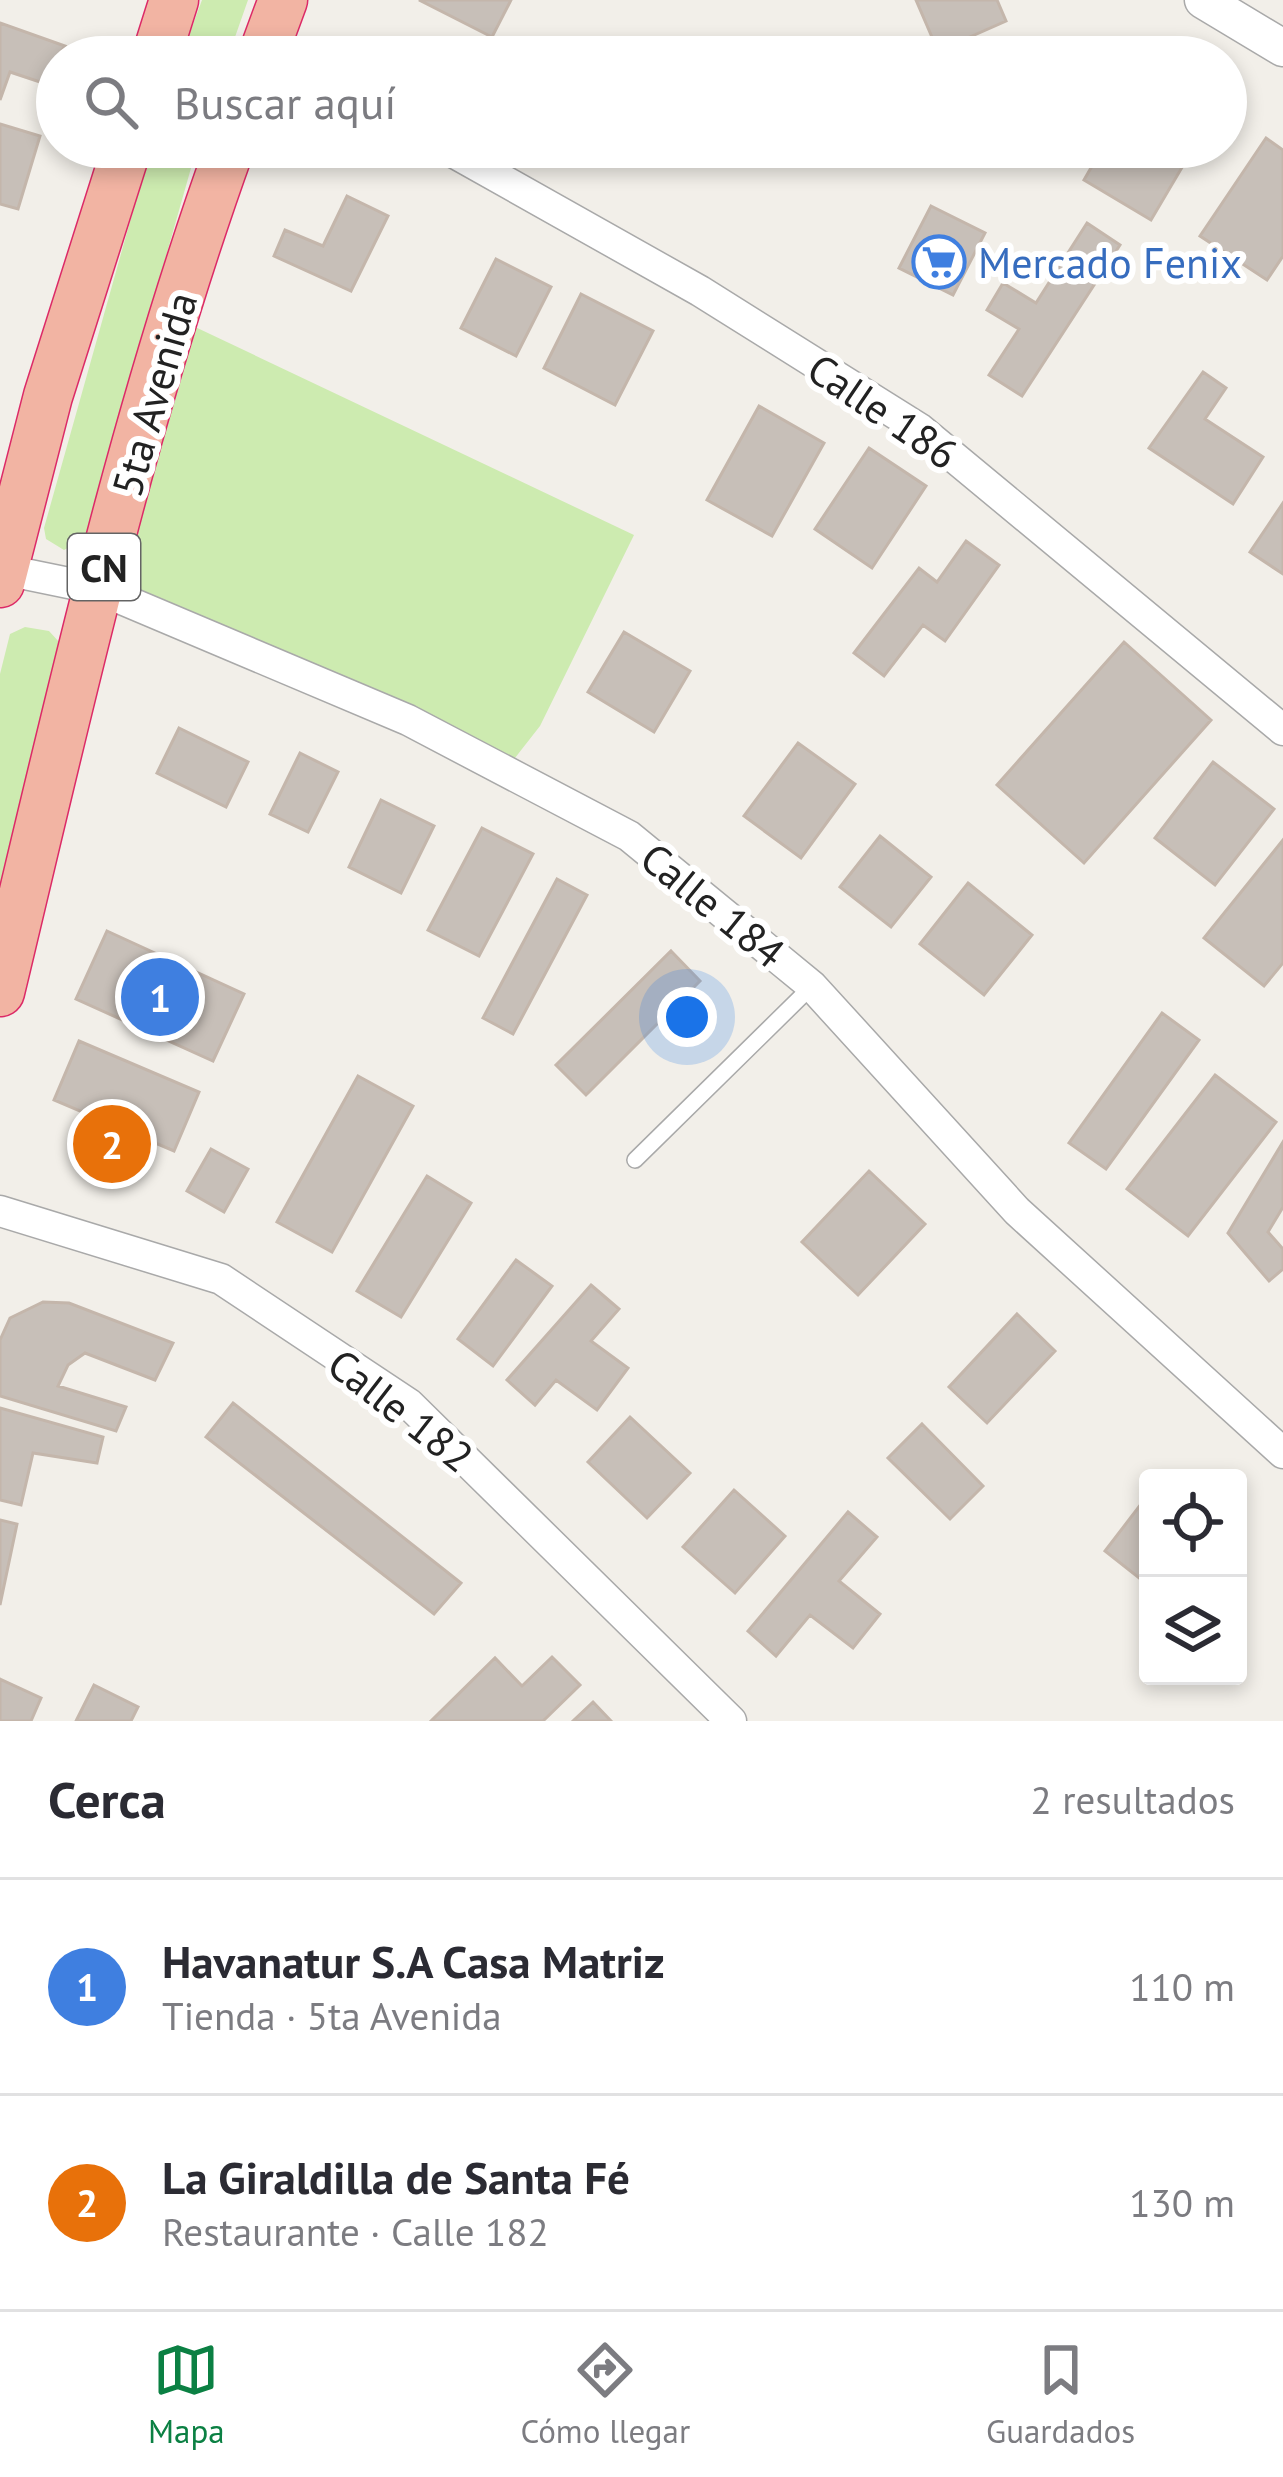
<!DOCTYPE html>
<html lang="es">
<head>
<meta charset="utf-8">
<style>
  :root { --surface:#fff; --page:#f2f2f3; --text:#2b2b33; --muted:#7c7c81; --line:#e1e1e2; --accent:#0b8043 }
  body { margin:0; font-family:"PT Sans",sans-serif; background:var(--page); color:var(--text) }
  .controls { position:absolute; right:36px; bottom:36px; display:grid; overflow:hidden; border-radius:12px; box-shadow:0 6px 18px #0003 }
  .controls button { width:108px; height:108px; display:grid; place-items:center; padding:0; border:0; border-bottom:3px solid var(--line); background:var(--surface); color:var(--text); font:60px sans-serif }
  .you { position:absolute; left:687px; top:1017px; width:42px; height:42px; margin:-30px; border:9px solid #fff; border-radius:50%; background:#1a73e8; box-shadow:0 0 0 18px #1a73e833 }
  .badge { display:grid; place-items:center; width:78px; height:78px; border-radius:50%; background:var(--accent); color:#fff; font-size:39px; font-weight:700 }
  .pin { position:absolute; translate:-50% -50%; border:6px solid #fff; box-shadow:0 3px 12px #0006 }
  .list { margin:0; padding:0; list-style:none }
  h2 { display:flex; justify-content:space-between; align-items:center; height:156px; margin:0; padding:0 48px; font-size:51px }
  h2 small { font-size:39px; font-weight:400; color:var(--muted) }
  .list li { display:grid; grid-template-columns:78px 1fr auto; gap:36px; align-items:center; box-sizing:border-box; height:216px; padding:0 48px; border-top:3px solid var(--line) }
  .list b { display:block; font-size:45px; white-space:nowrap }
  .list p { margin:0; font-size:39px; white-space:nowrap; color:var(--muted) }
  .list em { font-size:39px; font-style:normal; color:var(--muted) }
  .icon { flex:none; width:66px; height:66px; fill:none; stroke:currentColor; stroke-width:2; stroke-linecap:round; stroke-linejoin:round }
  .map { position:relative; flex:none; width:1283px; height:1721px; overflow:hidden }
  .search { position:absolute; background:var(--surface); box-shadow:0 6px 18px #0003; left:36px; right:36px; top:36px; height:132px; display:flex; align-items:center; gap:30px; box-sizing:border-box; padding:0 42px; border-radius:66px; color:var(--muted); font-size:45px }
  .sheet { height:588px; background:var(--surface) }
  nav { display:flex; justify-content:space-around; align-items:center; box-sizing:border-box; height:168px; border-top:3px solid var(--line); background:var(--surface); font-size:33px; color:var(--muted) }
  nav a { display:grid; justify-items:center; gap:6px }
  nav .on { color:var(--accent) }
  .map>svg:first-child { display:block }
  .grass { fill:#cdebb0 }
  .building { fill:#c7bfb8; stroke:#c4b6ab; stroke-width:3 }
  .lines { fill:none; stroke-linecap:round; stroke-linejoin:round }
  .service-casing { stroke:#a9a9a9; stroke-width:18 }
  .minor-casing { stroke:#a9a9a9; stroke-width:33 }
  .tertiary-casing { stroke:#a9a9a9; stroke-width:39 }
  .trunk-casing { stroke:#dc2a67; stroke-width:51 }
  .service { stroke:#fff; stroke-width:15 }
  .minor { stroke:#fff; stroke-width:30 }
  .tertiary { stroke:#fff; stroke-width:36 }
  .trunk { stroke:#f2b4a3; stroke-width:48 }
  .labels { text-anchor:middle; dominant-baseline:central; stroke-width:12; stroke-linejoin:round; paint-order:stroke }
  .shield { fill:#fff; stroke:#646464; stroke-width:3 }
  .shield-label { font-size:39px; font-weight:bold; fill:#222 }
  .shop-label { font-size:42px; fill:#366cbe; stroke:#fff; text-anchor:start }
  .street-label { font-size:42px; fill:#222; stroke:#fff }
</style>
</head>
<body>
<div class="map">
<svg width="1283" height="1721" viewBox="0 0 1283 1721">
  <rect width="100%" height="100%" fill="#f2efe9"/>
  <path class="grass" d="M202 0H248L228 57H181Z
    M151 147H197L86 538 64 550 46 539 44 528Z
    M174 317 634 535 540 726 504 772 98 589Z
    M25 627 49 631 60 643 0 912V674L10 634Z"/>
  <path class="building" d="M419 0H511L492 37Z
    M916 0H997L1006 21 938 51Z
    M0 23 65 46 57 57 52 86 10 72 0 100Z
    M0 124 40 136 18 209 0 204Z
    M1266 138 1283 150V256L1267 280 1200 236Z
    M1103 147H1194L1151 220 1084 180Z
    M347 196 388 216 351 291 274 256 285 230 323 246Z
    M931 206 985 233 953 295 899 268Z
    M1087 223 1120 245 1022 396 989 375 1019 329 987 310 1003 283 1036 303Z
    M496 259 551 287 516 356 461 328Z
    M581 294 653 331 615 405 544 368Z
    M1203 372 1226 388 1205 419 1263 457 1233 504 1149 448Z
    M759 406 824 443 772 536 707 500Z
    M869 448 926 486 872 568 815 529Z
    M1283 503V574L1250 552Z
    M966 541 999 565 945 641 923 625 884 676 854 653 919 568 937 582Z
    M624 632 690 671 654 732 588 692Z
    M1124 642 1211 720 1084 863 997 785Z
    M179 728 248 762 226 807 157 773Z
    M798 743 855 784 801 858 744 816Z
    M300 753 338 772 308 832 270 814Z
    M1213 762 1274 809 1215 885 1155 838Z
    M381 800 434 826 401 893 349 867Z
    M482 828 533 854 479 956 428 930Z
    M880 836 931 877 891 927 840 887Z
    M1283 840V963L1264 986 1204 938Z
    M557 879 587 895 513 1034 483 1018Z
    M968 883 1032 935 984 995 920 944Z
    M107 931 244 994 213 1061 76 999Z
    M671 951 700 981 586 1095 556 1065Z
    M1162 1013 1199 1040 1106 1169 1069 1143Z
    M79 1041 199 1092 174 1151 54 1100Z
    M1215 1075 1276 1122 1188 1236 1127 1189Z
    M358 1076 413 1106 332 1252 277 1222Z
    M1283 1142V1207L1268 1232 1283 1249V1269L1269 1281 1228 1233Z
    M211 1149 248 1169 224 1212 187 1191Z
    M869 1171 925 1224 858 1295 802 1242Z
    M427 1176 471 1203 401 1317 357 1291Z
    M516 1260 552 1286 493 1366 458 1339Z
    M591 1285 619 1309 591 1341 628 1368 597 1410 556 1380 535 1405 507 1380Z
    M43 1302 69 1303 173 1343 155 1380 85 1353 68 1365 58 1386 126 1407 116 1431 0 1396V1340L10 1318Z
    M1017 1314 1055 1351 987 1423 949 1387Z
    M233 1403 461 1583 434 1614 206 1437Z
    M0 1408 103 1437 97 1463 33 1453 21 1505 0 1500Z
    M630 1417 690 1473 647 1518 588 1462Z
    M922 1424 983 1486 950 1519 888 1458Z
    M734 1490 785 1536 735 1593 683 1547Z
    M1148 1495V1585L1105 1551Z
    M848 1512 877 1537 839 1581 880 1614 853 1648 810 1615 776 1656 748 1631Z
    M0 1520 17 1524 0 1605Z
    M552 1657 580 1685 543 1721H431L495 1658 522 1686Z
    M0 1679 41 1698 31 1721H0Z
    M94 1685 138 1707 131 1721H76Z
    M593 1702 611 1721H573Z"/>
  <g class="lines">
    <g class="service-casing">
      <path id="service" d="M635 1160 812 986"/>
    </g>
    <g class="minor-casing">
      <path id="minor" d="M444 147 700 291 920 429 1283 730
        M0 569 98 589 408 720 629 836 812 986 1017 1211 1283 1453
        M0 1211 221 1279 409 1404 731 1721"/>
    </g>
    <g class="tertiary-casing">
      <path id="tertiary" d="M1203 0 1283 48"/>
    </g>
    <g class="trunk-casing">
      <path id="trunk" d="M156 57 174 0
        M262 57 283 0
        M0 583 48 396 127 147
        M0 992C68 709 131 421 230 147"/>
    </g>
    <use href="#service" class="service"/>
    <use href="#minor" class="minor"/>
    <use href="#tertiary" class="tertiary"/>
    <use href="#trunk" class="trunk"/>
  </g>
  <defs>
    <g id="supermarket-ring" transform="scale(2.7)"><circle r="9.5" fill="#fff" stroke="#3f7fe0" stroke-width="1.5"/><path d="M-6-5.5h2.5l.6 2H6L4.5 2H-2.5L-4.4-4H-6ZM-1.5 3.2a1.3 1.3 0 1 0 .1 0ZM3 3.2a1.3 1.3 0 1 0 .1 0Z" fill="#3f7fe0"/></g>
  </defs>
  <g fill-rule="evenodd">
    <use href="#supermarket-ring" x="939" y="262"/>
  </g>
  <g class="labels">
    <rect class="shield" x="68" y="534" width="72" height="66" rx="9"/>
    <g class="shield-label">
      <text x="104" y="567">CN</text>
    </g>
    <g class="shop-label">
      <text x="978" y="262">Mercado Fenix</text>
    </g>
    <g class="street-label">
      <text transform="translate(154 394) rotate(-74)">5ta Avenida</text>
      <text transform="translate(883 411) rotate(34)">Calle 186</text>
      <text transform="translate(713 905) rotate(39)">Calle 184</text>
      <text transform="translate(401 1410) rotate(38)">Calle 182</text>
    </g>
  </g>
</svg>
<div class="controls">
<button><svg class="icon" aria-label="locate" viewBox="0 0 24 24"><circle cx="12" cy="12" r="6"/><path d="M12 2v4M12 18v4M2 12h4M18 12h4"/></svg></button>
<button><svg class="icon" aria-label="layers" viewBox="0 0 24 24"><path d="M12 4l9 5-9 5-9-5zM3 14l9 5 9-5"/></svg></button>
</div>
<div class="you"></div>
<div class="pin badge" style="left:160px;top:997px;background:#3f7fe0">1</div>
<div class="pin badge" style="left:112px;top:1144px;background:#e8710a">2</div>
<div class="search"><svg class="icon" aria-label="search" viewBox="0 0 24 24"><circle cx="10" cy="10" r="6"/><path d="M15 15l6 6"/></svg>Buscar aquí</div>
</div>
<section class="sheet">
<h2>Cerca<small>2 resultados</small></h2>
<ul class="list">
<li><span class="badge" style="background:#3f7fe0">1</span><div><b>Havanatur S.A Casa Matriz</b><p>Tienda · 5ta Avenida</p></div><em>110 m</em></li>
<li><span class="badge" style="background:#e8710a">2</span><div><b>La Giraldilla de Santa Fé</b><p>Restaurante · Calle 182</p></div><em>130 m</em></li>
</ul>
</section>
<nav>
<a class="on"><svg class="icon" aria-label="map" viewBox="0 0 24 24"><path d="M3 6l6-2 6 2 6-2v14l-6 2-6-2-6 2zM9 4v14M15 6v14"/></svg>Mapa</a>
<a><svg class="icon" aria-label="directions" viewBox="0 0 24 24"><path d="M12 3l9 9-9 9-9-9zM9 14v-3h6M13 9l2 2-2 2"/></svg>Cómo llegar</a>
<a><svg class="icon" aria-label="saved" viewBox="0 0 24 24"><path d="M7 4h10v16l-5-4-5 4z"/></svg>Guardados</a>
</nav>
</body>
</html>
